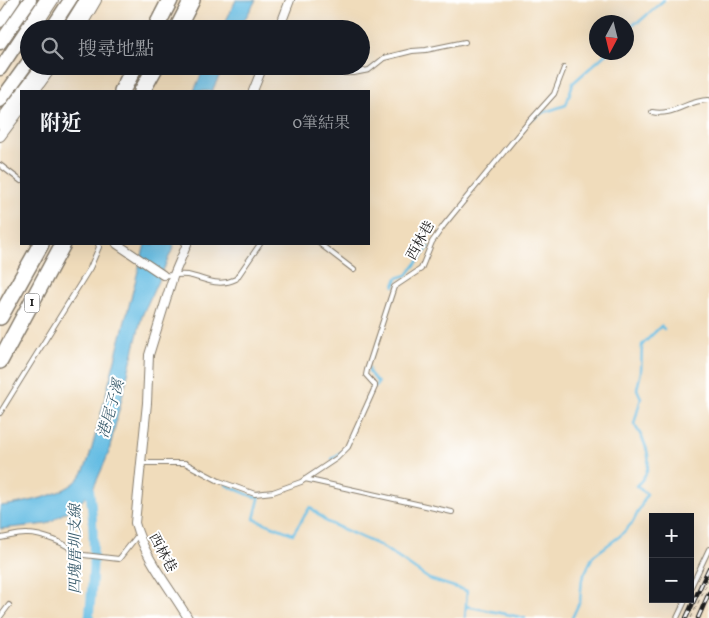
<!DOCTYPE html>
<html lang="zh-TW">
<head>
<meta charset="utf-8">
<style>
  :root { --surface:#171b24; --page:#20242c; --text:#f1f3f6; --muted:#9ea1a6; --line:#363941 }
  body { margin:0; font-family:Vollkorn,"Noto Serif TC",serif; background:var(--page); color:var(--text) }
  .controls { position:absolute; right:15px; bottom:15px; display:grid; overflow:hidden; border-radius:0px; box-shadow:0 5px 20px #0002 }
  .controls button { width:45px; height:45px; display:grid; place-items:center; padding:0; border:0; border-bottom:1px solid var(--line); background:var(--surface); color:var(--text); font:25px sans-serif }
  .compass { position:absolute; left:589px; top:15px; width:45px; height:45px; border-radius:50%; background:var(--surface); box-shadow:0 5px 20px #0002; rotate:187deg }
  .list { margin:0; padding:0; list-style:none }
  h2 { display:flex; justify-content:space-between; align-items:center; height:65px; margin:0; padding:0 20px; font-size:21px }
  h2 small { font-size:16px; font-weight:400; color:var(--muted) }
  .icon { flex:none; width:28px; height:28px; fill:none; stroke:currentColor; stroke-width:2; stroke-linecap:round; stroke-linejoin:round }
  .map { position:relative; flex:none; width:709px; height:618px; overflow:hidden }
  .search { position:absolute; background:var(--surface); box-shadow:0 5px 20px #0002; left:20px; top:20px; width:350px; height:55px; display:flex; align-items:center; gap:12px; box-sizing:border-box; padding:0 18px; border-radius:28px; color:var(--muted); font-size:19px }
  .panel { position:absolute; background:var(--surface); box-shadow:0 5px 20px #0002; left:20px; top:90px; width:350px; height:155px; border-radius:0px }
  .map>svg:first-child { display:block }
  .water { fill:#66bde3; stroke:#416c80 }
  .lines { fill:none; stroke-linecap:round; stroke-linejoin:round }
  .stream { stroke:#66bde3; stroke-width:2.5 }
  .canal { stroke:#66bde3; stroke-width:9 }
  .service-casing { stroke:#867c6c; stroke-width:6 }
  .minor-casing { stroke:#867c6c; stroke-width:10 }
  .tertiary-casing { stroke:#867c6c; stroke-width:12 }
  .trunk-casing { stroke:#867c6c; stroke-width:15 }
  .motorway-casing { stroke:#867c6c; stroke-width:18 }
  .path { stroke:#867c6c; stroke-width:1; stroke-dasharray:4 4; stroke-linecap:butt }
  .service { stroke:#fff; stroke-width:4 }
  .minor { stroke:#fff; stroke-width:8 }
  .tertiary { stroke:#fff; stroke-width:10 }
  .trunk { stroke:#fff; stroke-width:12 }
  .motorway { stroke:#fff; stroke-width:15 }
  .rail-casing { stroke:#1c1c1c; stroke-width:4.5 }
  .rail { stroke:#fff; stroke-width:2.5; stroke-dasharray:8; stroke-linecap:butt }
  .labels { text-anchor:middle; dominant-baseline:central; stroke-width:4; stroke-linejoin:round; paint-order:stroke }
  .shield { fill:#fff; stroke:#606060; stroke-width:1 }
  .shield-label { font-size:12px; font-weight:bold; fill:#1c1c1c }
  .street-label { font-size:14px; fill:#1c1c1c; stroke:#fff }
  .water-label { font-size:15px; font-style:italic; fill:#3a5c6c; stroke:#fff }
</style>
</head>
<body>
<div class="map">
<svg width="709" height="618" viewBox="0 0 709 618">
  <rect width="100%" height="100%" fill="#fff"/>
  <filter id="ink" filterUnits="userSpaceOnUse"><feTurbulence type="fractalNoise" baseFrequency=".02" numOctaves="2"/><feDisplacementMap in="SourceGraphic" scale="10" xChannelSelector="R" yChannelSelector="G"/><feConvolveMatrix kernelMatrix="1 2 1 2 8 2 1 2 1" color-interpolation-filters="sRGB"/></filter>
  <filter id="wash" filterUnits="userSpaceOnUse"><feTurbulence type="fractalNoise" baseFrequency=".0096" numOctaves="4" result="noise"/><feDisplacementMap in="SourceGraphic" scale="20" xChannelSelector="R" yChannelSelector="G"/><feGaussianBlur stdDeviation="1.12" result="paint"/><feColorMatrix in="noise" values="0 0 0 0 0 0 0 0 0 0 0 0 0 0 0 0 0 1.4 0 .05"/><feComposite in="paint" operator="in"/></filter>
  <g filter="url(#wash)">
    <rect width="100%" height="100%" fill="#f0dcbb"/>
    <path class="water" d="M236 0H256L239 29H222Z
      M205 66H224L212 91H194Z
      M145 244H173L174 246 142 316 108 455 94 487 81 502 47 524 0 529V506C21 504 67 495 80 477 86 469 89 457 92 448Z"/>
    <g class="lines">
      <path class="stream" d="M626 27 640 21 664 0
        M533 119 542 113 566 105 573 83 608 52
        M394 286 397 278 407 275 429 247
        M369 368V372L378 383 376 386
        M332 459 341 452
        M226 485 254 497 261 495
        M260 495 254 519 293 534 310 507 327 522 381 546 429 579 467 591 465 618
        M466 606 525 618
        M572 618 580 601 582 579 593 556 620 536 633 522 647 494 636 486C657 468 648 445 634 424L641 398 637 389 641 372 642 345 661 326 664 329"/>
      <path class="canal" d="M88 481C96 525 94 573 89 618"/>
    </g>
  </g>
  <g filter="url(#ink)">
    <g class="lines">
      <g class="service-casing">
        <path id="service" d="M281 22 292 29
          M326 66 335 73H354L369 70 384 58 412 51 426 50 465 42
          M652 112C673 117 689 99 709 100
          M0 165 21 181
          M320 244 354 270
          M163 275C172 276 179 274 187 275 205 278 217 288 236 279L260 244
          M0 413 90 268 99 247 98 244
          M142 463H185L219 481 255 494 273 492 301 482 337 458 348 447 375 387V385L366 375 367 370 394 287 421 269 432 242 444 225 527 124 554 94 564 68
          M305 479 452 512
          M0 538C9 537 19 533 28 534 39 534 70 543 75 554L119 559 138 535
          M690 589 709 549
          M0 617 9 605
          M677 618 686 599"/>
      </g>
      <g class="minor-casing">
        <path id="minor" d="M279 29 290 0
          M253 91 263 66
          M117 244 163 275
          M187 244 173 277 149 355 147 403 135 523C145 559 169 586 188 618"/>
      </g>
      <g class="tertiary-casing">
        <path id="tertiary" d="M0 22 15 0
          M34 29 53 0
          M79 29 96 0
          M34 91 52 66
          M0 136 21 108"/>
      </g>
      <g class="trunk-casing">
        <path id="trunk" d="M51 29 70 0
          M68 29 86 0
          M0 43 30 0
          M0 69 46 0
          M24 91 43 66
          M0 101 29 61
          M0 123 21 95"/>
      </g>
      <g class="motorway-casing">
        <path id="motorway" d="M155 29 170 0
          M177 29 192 0
          M122 91 135 66
          M142 91 156 66
          M0 317 41 244
          M0 361 63 244"/>
      </g>
      <path class="path" d="M691 618 709 579"/>
      <use href="#service" class="service"/>
      <use href="#minor" class="minor"/>
      <use href="#tertiary" class="tertiary"/>
      <use href="#trunk" class="trunk"/>
      <use href="#motorway" class="motorway"/>
      <g class="rail-casing">
        <path id="rail" d="M686 618 709 568
          M698 618 709 593"/>
      </g>
      <use href="#rail" class="rail"/>
    </g>
  </g>
  <g class="labels">
    <rect class="shield" x="24.5" y="293.5" width="15" height="19" rx="4"/>
    <g class="shield-label">
      <text x="32" y="303">1</text>
    </g>
    <g class="street-label">
      <text transform="translate(421 241) rotate(-61)">西林巷</text>
      <text transform="translate(162 553) rotate(62)">西林巷</text>
    </g>
    <g class="water-label">
      <text transform="translate(112 409) rotate(-74)">港尾子溪</text>
      <text transform="translate(76 549) rotate(-90)">四塊厝圳支線</text>
    </g>
  </g>
</svg>
<div class="controls">
<button>+</button>
<button>−</button>
</div>
<svg class="compass" viewBox="-18 -18 36 36"><path d="M0-13l5 13h-10z" fill="#e53935"/><path d="M0 13l5-13h-10z" fill="#9ea1a6"/></svg>
<div class="search"><svg class="icon" aria-label="search" viewBox="0 0 24 24"><circle cx="10" cy="10" r="6"/><path d="M15 15l6 6"/></svg>搜尋地點</div>
<section class="panel">
<h2>附近<small>0筆結果</small></h2>
<ul class="list">
</ul>
</section>
</div>
</body>
</html>
